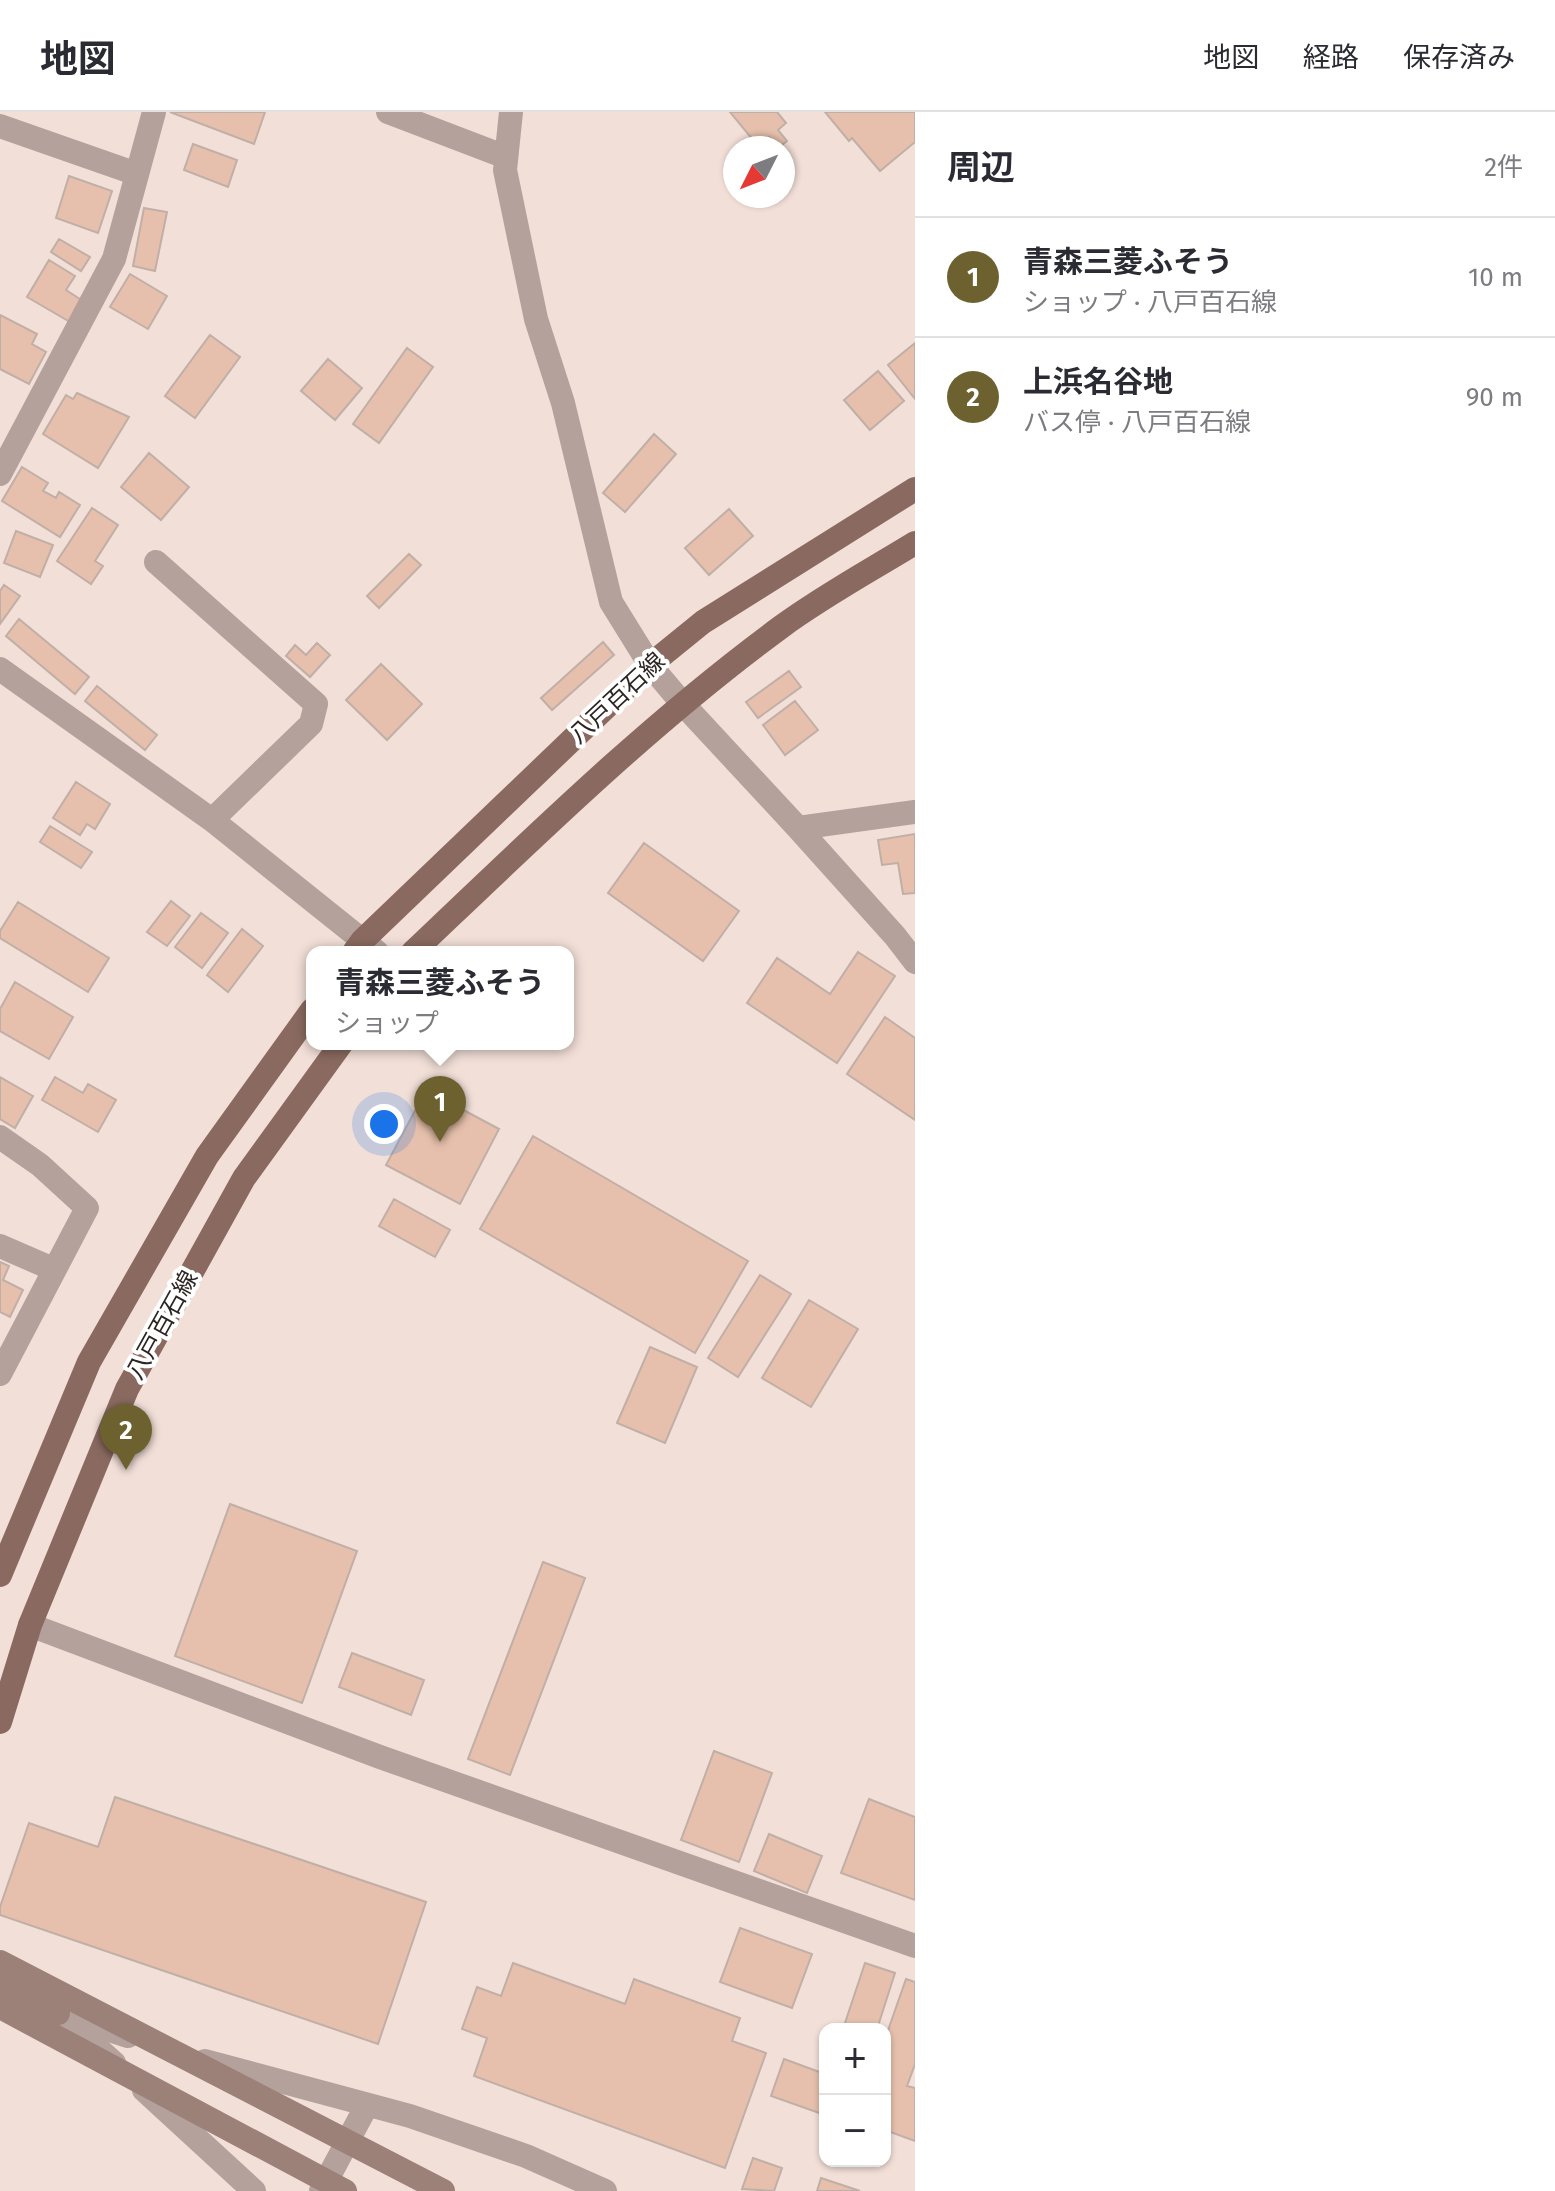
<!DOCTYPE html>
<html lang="ja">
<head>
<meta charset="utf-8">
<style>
  :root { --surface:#fff; --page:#f2f2f3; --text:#2b2b33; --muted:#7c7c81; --line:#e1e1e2; --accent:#6d622f }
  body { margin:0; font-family:"Fira Sans","Noto Sans JP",sans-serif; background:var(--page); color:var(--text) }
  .controls { position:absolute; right:24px; bottom:24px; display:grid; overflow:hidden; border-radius:16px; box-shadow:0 2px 6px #0004 }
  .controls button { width:72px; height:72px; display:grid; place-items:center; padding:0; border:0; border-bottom:2px solid var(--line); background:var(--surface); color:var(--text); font:40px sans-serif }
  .compass { position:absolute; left:723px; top:24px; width:72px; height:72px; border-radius:50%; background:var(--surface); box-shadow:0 2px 6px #0004; rotate:228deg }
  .you { position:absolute; left:384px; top:1012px; width:28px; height:28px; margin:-20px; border:6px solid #fff; border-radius:50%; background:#1a73e8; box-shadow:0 0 0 12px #1a73e833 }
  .badge { display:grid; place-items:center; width:52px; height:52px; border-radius:50%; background:var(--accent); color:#fff; font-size:26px; font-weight:700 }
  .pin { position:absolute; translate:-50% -66px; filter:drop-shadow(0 2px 4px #0008) }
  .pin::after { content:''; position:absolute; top:42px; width:28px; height:24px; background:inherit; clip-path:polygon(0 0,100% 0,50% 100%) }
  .popup { position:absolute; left:306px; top:834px; width:268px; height:104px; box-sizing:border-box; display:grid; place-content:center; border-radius:16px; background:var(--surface); filter:drop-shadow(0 2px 6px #0005); font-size:26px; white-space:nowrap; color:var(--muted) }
  .popup b { font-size:30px; color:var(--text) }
  .popup::after { content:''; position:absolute; left:50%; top:100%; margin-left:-16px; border:16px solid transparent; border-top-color:var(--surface) }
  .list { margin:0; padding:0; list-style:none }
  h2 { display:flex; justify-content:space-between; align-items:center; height:104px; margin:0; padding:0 32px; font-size:34px }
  h2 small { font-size:26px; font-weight:400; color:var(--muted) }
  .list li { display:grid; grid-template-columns:52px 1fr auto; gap:24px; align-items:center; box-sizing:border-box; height:120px; padding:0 32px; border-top:2px solid var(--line) }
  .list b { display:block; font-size:30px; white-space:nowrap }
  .list p { margin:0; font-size:26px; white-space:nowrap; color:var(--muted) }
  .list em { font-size:26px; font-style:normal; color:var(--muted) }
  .map { position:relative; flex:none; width:915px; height:2079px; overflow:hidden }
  header { display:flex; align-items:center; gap:48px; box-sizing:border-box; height:112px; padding:0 40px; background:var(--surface); border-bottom:2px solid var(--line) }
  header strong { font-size:38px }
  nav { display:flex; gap:44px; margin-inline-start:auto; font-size:28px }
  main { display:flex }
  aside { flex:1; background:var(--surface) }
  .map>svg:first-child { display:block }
  .building { fill:#e6c0ac; stroke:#c0afa6; stroke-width:2 }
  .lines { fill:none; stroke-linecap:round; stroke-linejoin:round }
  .street { stroke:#b4a19c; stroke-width:24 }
  .secondary { stroke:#9c8179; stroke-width:24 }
  .primary { stroke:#8a6a60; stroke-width:24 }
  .secondary-bridge { stroke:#9c8179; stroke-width:24 }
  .labels { text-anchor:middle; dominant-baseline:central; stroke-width:8; stroke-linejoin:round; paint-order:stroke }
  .street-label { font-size:24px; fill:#2c2522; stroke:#fff }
</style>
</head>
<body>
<header>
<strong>地図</strong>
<nav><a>地図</a><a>経路</a><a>保存済み</a></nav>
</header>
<main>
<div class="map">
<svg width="915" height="2079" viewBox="0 0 915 2079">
  <rect width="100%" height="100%" fill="#f2dfd8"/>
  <path class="building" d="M170 0H265L254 32Z
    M730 0H777L786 11 778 18 787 29 778 36 769 25 758 34Z
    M825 0H915V30L880 59 852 26 849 29Z
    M193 32 237 48 228 75 184 58Z
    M69 64 112 79 98 121 56 106Z
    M144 96 167 100 155 159 133 154Z
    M59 127 90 145 81 159 51 140Z
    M49 148 75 164 66 178 83 189 70 210 27 185Z
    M130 162 167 184 148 217 110 195Z
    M0 203 37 222 32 232 46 240 29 272 0 257Z
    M210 223 240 245 195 306 165 284Z
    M915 231V287L888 253Z
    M407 236 433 255 379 331 353 312Z
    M328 247 362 276 335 308 301 279Z
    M878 259 904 289 870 318 844 288Z
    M77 281 129 305 98 356 43 322 66 283 73 287Z
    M654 322 676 342 625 400 603 381Z
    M149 341 189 375 161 408 121 375Z
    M22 355 48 371 43 379 56 386 59 380 80 393 60 425 2 389Z
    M92 396 118 413 95 449 103 454 91 472 57 449Z
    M729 397 753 424 709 463 685 436Z
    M16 419 53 433 40 465 4 451Z
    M409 442 421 453 379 496 367 484Z
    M4 473 20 484 0 512V479Z
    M19 507 89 565 75 582 6 524Z
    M603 530 614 543 552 598 541 586Z
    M317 531 330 543 310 565 286 544 295 533 306 543Z
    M381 552 422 592 387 628 346 588Z
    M789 559 801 575 758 606 746 590Z
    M97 574 157 623 145 638 85 589Z
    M795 589 818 618 785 643 763 613Z
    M76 670 110 692 95 717 87 712 80 723 53 706Z
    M50 714 92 740 81 756 40 730Z
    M915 722V781L903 782 898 751 882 753 878 728Z
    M644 731 739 799 703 849 608 781Z
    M171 789 190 804 167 834 147 820Z
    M18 790 109 846 88 880 0 826V819Z
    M201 801 228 821 202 856 175 835Z
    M242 817 263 834 228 880 207 863Z
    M858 840 895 864 837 951 747 891 777 846 830 882Z
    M15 870 73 905 49 947 0 919V897Z
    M885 905 915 926V1008L847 962Z
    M0 965 33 984 15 1016 0 1007Z
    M55 965 83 981 88 972 116 988 98 1020 42 988Z
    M426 978 499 1017 460 1092 386 1053Z
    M533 1024 748 1149 695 1241 480 1117Z
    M394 1087 450 1118 435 1145 379 1114Z
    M0 1150 9 1154 3 1168 23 1178 10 1205 0 1200Z
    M760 1163 791 1182 738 1265 708 1246Z
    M809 1188 858 1217 811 1295 762 1266Z
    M650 1235 697 1255 665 1331 617 1311Z
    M230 1392 357 1439 302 1591 175 1544Z
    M543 1450 585 1466 510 1663 468 1647Z
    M352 1541 424 1568 411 1603 339 1575Z
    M714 1639 772 1661 739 1750 681 1728Z
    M115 1685 426 1790 378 1932 0 1803V1795L29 1711 98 1735Z
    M869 1687 915 1705V1788L841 1761Z
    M769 1722 822 1744 807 1781 754 1759Z
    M740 1816 812 1842 792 1896 720 1870Z
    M513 1851 625 1892 634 1867 740 1906 732 1929 766 1941 725 2056 474 1964 487 1926 462 1917 477 1875 501 1884Z
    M865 1851 895 1861 877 1917H843Z
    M906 1867 915 1870V1952L907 1974 915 1976V2029L885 2018V1927Z
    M784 1947 825 1962V2003L771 1984Z
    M753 2046 782 2056 774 2079 742 2077Z
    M821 2066 860 2079H817Z"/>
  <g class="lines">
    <path class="street" d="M388 0 506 45
      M511 0 505 58 536 207 563 291 611 490 650 553 682 591 798 716 895 824 915 850
      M0 14 137 62
      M0 362 114 147 154 0
      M156 450 316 592 311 612 212 708
      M0 557 212 708 377 840
      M798 716 915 700
      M0 1025 40 1053 87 1096 0 1262
      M0 1134 53 1157
      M30 1513 380 1645 915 1834
      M205 1949 410 2004 526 2044 605 2079
      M114 1951 58 1901 128 1924
      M144 1978 254 2079
      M321 2079 367 1993"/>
    <path class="secondary" d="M0 1870 58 1901"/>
    <path class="primary" d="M354 840 362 829 650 553 703 510 915 377
      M413 840C532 727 649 612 781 515 823 484 871 458 915 431
      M0 1463 89 1250 207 1044 312 898
      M0 1610 30 1513 127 1277 244 1066 341 932"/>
    <path class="secondary-bridge" d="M0 1850 443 2079
      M0 1895 345 2079"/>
  </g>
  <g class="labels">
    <g class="street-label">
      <text transform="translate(617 586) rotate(-43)">八戸百石線</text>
      <text transform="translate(162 1213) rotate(-61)">八戸百石線</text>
    </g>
  </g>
</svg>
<div class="controls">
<button>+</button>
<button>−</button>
</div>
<svg class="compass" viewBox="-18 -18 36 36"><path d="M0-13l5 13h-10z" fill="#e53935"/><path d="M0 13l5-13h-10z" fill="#7c7c81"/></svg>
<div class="you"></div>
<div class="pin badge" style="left:440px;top:1030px">1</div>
<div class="popup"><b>青森三菱ふそう</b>ショップ</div>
<div class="pin badge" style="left:126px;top:1358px">2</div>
</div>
<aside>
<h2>周辺<small>2件</small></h2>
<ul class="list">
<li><span class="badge">1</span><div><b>青森三菱ふそう</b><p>ショップ · 八戸百石線</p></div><em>10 m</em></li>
<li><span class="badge">2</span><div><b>上浜名谷地</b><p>バス停 · 八戸百石線</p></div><em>90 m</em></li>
</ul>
</aside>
</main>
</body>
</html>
